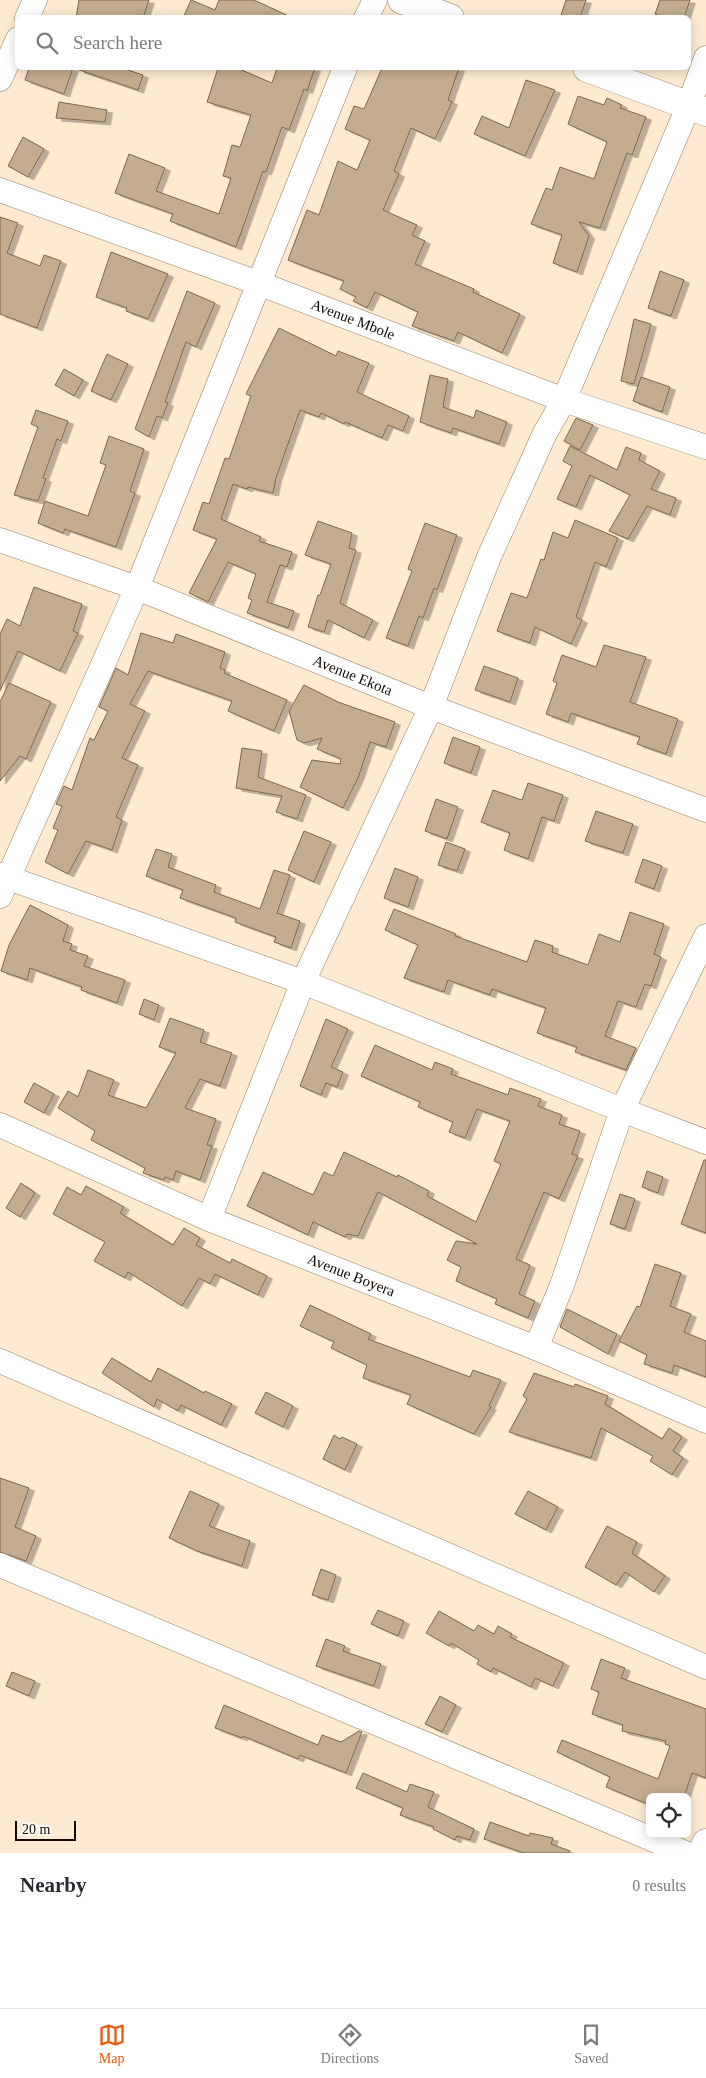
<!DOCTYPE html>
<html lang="en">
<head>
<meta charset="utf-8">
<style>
  :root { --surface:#fff; --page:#f2f2f3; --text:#2b2b33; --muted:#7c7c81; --line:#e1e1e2; --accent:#ea580c }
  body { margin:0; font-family:Georgia,serif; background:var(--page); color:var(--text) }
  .controls { position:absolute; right:15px; bottom:15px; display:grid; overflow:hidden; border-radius:8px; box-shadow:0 2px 12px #0003 }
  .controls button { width:45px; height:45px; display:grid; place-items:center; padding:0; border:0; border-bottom:1px solid var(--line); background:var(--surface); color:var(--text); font:25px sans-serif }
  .scale { position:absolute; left:15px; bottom:12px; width:61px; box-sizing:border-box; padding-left:5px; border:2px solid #110902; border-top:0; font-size:14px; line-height:18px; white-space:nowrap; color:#110902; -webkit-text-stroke:4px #fefaf3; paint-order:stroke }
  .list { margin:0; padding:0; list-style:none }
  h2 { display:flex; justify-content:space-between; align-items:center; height:65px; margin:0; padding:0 20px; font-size:21px }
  h2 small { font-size:16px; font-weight:400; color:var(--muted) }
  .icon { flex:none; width:28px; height:28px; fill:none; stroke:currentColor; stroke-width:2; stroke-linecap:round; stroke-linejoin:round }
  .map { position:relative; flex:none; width:706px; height:1853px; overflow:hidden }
  .search { position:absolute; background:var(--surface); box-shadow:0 2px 12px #0003; left:15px; right:15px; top:15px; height:55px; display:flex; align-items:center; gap:12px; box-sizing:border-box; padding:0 18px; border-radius:8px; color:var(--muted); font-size:19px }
  .sheet { height:155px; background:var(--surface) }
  nav { display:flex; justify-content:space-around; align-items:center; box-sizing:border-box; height:70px; border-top:1px solid var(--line); background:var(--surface); font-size:14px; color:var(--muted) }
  nav a { display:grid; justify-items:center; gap:2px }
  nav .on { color:var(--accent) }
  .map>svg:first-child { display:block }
  .building { fill:#c3ac8f; stroke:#7d674c; filter:url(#shadow) }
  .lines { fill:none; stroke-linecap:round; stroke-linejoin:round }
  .minor-casing { stroke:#957f63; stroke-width:25 }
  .tertiary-casing { stroke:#957f63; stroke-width:29 }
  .minor { stroke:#fff; stroke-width:24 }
  .tertiary { stroke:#fff; stroke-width:28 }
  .labels { text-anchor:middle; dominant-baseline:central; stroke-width:4; stroke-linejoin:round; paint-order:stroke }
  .street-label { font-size:15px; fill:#110902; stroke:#fefaf3 }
</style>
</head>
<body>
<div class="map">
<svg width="706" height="1853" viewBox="0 0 706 1853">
  <defs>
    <filter id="shadow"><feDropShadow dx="5.5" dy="3" stdDeviation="0" flood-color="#0004"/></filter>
  </defs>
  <rect width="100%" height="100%" fill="#fdead1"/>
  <path class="building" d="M79 0H149L143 18H76Z
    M191 0 215 10 219 0H254L293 18H183Z
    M566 0H586L580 18H560Z
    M660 0H690L684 18H665L655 14Z
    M29 68H73L64 94 25 80Z
    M79 68H122L143 75 138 90 79 70Z
    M218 68H237L272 83 277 68H315L307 91 304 89 289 130 282 127 266 172 263 171 236 247 170 221 173 214 115 193 129 154 165 168 156 191 219 214 231 178 223 176 232 145 240 147 251 115 207 102Z
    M382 68H459L448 100 452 102 435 139 411 128 394 171 399 174 383 210 417 225 412 235 425 241 415 264 474 289 473 292 520 314 502 353 458 332 454 341 412 326 418 312 375 292 367 308 353 301 356 297 340 289 344 281 288 260 307 210 319 215 338 161 357 170 370 140 345 129 354 106 364 109Z
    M526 80 555 90 525 156 474 134 482 116 509 128Z
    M578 96 604 105 607 98 622 105 620 108 646 117 632 155 627 153 600 228 579 222 589 236 577 272 553 263 562 235 531 224 546 188 552 190 560 167 594 179 607 142 568 124Z
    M59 102 107 110 105 122 56 118Z
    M23 137 44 149 28 177 8 166Z
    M0 217 18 223 7 253 40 266 44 255 61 261 37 328 0 314Z
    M111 252 168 274 148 319 126 311 127 308 96 297Z
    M660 271 684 280 671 316 648 308Z
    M187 291 215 303 196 347 186 342 165 402 168 403 162 418 157 416 149 437 135 429Z
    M634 319 651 324 634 384 621 381Z
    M279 328 336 356 338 351 369 363 357 392 409 416 403 431 388 425 382 438 345 422 344 424 321 413 319 417 300 410 276 478 273 493 248 487 247 489 233 484 221 519 261 537 259 541 292 552 287 567 280 565 267 602 294 611 288 628 247 613 252 600 248 598 256 574 228 562 208 602 189 593 217 539 193 530 203 502 209 504 225 458 229 459 251 396 246 394Z
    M107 354 128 364 111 400 91 391Z
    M64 369 83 380 74 396 55 385Z
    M430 375 448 379 443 407 474 418 476 410 507 422 499 444 453 428 451 433 420 422Z
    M641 377 670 387 662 412 633 401Z
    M36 410 68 421 61 441 57 439 43 478 46 479 38 501 14 495 38 427 31 424Z
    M576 418 593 425 580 450 564 441Z
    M109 436 144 449 130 491 135 493 116 547 65 529 63 533 38 523 45 501 88 516 106 465 100 463Z
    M570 446 617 470 626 447 641 453 639 460 660 471 651 489 676 498 670 515 647 506 628 539 609 531 630 495 590 475 576 507 557 499 572 466 563 461Z
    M575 520 618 538 606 567 595 562 576 617 582 620 571 644 535 627 530 643 497 631 511 593 527 598 541 559 544 560 553 532 568 538Z
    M318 521 352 533 349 548 356 550 340 603 373 620 364 638 328 620 324 632 308 627 318 595H320L331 564 305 555Z
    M425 523 457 535 437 590 434 588 423 618 419 616 408 646 386 638 412 571 408 569Z
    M34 587 82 604 73 631 78 633 60 671 18 651 0 691V634L7 619 20 626Z
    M141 633 173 643 176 634 225 652 220 668 225 670 224 673 287 700 274 731 228 711 232 701 148 671 130 704 145 711 122 758 138 765 116 817 122 820 112 850 86 841 68 874 45 862 58 830 53 828 62 806 56 804 64 786 72 790 90 738 94 740 108 711 99 707 116 668 128 675Z
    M604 645 646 657 630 702 678 719 666 754 637 744 640 737 571 713 568 722 546 714 557 683 553 681 562 655 596 667Z
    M484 666 518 678 510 702 475 690Z
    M9 683 51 702 26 759 20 756 0 781V702Z
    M304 685 338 702 395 722 386 747 370 742 358 778 343 808 300 787 312 760 340 764 341 759 317 749 322 738 304 743 297 740 289 711Z
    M453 737 480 747 471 773 444 763Z
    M242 748 262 751 258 777 306 795 297 819 276 812 282 796 236 788Z
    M528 783 563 795 554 821 542 817 528 859 504 850 510 833 481 822 493 790 522 800Z
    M436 799 458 807 447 839 425 831Z
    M596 811 633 824 623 853 585 841Z
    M304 831 331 842 314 882 288 870Z
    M446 842 465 849 457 871 438 865Z
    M156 849 172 854 168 867 216 885 214 892 260 909 274 870 290 875 277 913 300 921 291 948 274 942 276 937 235 922 236 918 180 898 183 890 146 876Z
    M643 859 662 866 654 889 635 882Z
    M395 868 418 877 408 907 384 898Z
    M30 905 68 925 63 941 72 944 70 950 88 956 84 966 125 980 117 1003 81 990 82 987 30 968 27 980 1 971 9 945Z
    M394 909 456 934 455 936 527 962 535 940 553 946 552 952 588 965 599 934 620 942 630 912 664 924 654 954 661 957 651 986 645 984 636 1007 618 1001 605 1036 636 1048 626 1070 575 1052 577 1047 537 1033 546 1008 492 989 490 995 448 980 444 992 404 978 418 945 385 930Z
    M144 999 159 1005 154 1020 139 1014Z
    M170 1018 204 1030 200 1042 232 1053 220 1086 200 1079 185 1108 216 1119 207 1145 212 1146 200 1180 176 1171 173 1180 165 1177 164 1180 143 1173 145 1168 91 1140 95 1131 58 1108 68 1091 78 1097 88 1070 114 1080 108 1095 146 1108 176 1053 159 1047Z
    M326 1019 348 1029 331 1067 343 1072 337 1087 326 1083 321 1095 300 1086Z
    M375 1045 432 1070 435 1062 453 1069 451 1074 508 1095 510 1088 541 1099 538 1106 562 1115 559 1124 580 1131 572 1154 578 1156 559 1199 544 1192 516 1259 530 1265 519 1294 535 1301 528 1318 495 1304 497 1299 456 1281 461 1267 447 1260 456 1241 477 1244 378 1192 358 1236 347 1234 345 1237 313 1222 308 1235 247 1206 263 1172 313 1195 324 1172 333 1176 344 1152 397 1177 398 1175 429 1191 427 1196 476 1222 501 1164 494 1161 510 1121 477 1109 465 1138 449 1132 453 1122 418 1107 420 1102 361 1076Z
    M34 1083 54 1094 44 1113 24 1102Z
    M704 1160H706V1233L681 1224Z
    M647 1171 663 1177 658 1193 642 1187Z
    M21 1183 35 1193 20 1217 6 1208Z
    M86 1186 124 1207 120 1213 173 1245 184 1228 200 1238 196 1245 230 1263 232 1259 267 1276 258 1295 215 1274 210 1284 199 1278 182 1306 128 1272 125 1278 94 1261 105 1242 53 1214 67 1187 81 1195Z
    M620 1194 635 1199 625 1229 610 1224Z
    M655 1264 681 1273 670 1306 691 1314 684 1332 706 1341V1377L674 1365 672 1373 644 1364 647 1355 619 1341 637 1306 640 1307Z
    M310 1305 371 1334 368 1339 470 1377 473 1370 501 1380 489 1406 491 1407 474 1434 407 1404 411 1395 363 1378 367 1365 331 1348 334 1342 300 1326Z
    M567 1309 617 1334 608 1354 560 1327Z
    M112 1358 151 1382 158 1368 204 1393 205 1391 232 1404 221 1425 181 1405 178 1411 157 1399 154 1407 102 1373Z
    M534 1373 574 1387 575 1384 608 1396 605 1404 662 1439 669 1428 682 1437 673 1451 683 1458 672 1475 650 1461 653 1456 601 1428 591 1458 509 1432 527 1399 523 1396Z
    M266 1392 293 1406 283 1427 255 1413Z
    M334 1435 340 1439 342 1437 357 1444 345 1470 323 1459Z
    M0 1478 29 1488 15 1527 36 1536 26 1561 0 1552Z
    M190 1491 219 1504 209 1526 250 1541 242 1566 197 1551 169 1538Z
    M528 1491 558 1507 546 1530 515 1514Z
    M607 1526 637 1542 632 1553 665 1576 654 1592 625 1572 616 1585 585 1567Z
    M321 1569 336 1575 328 1600 312 1595Z
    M378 1610 404 1621 398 1636 371 1624Z
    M439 1611 474 1631 478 1625 494 1634 498 1626 512 1634 510 1637 564 1663 553 1686 535 1678 531 1687 493 1668 491 1672 477 1664 479 1660 451 1643 449 1646 426 1633Z
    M326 1639 345 1646 343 1651 381 1664 374 1686 316 1666Z
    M601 1659 625 1668 621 1678 706 1709V1778L692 1773 684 1797H650V1805L606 1787 610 1777 557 1752 562 1740 658 1779 670 1746 665 1744 666 1741 622 1731 623 1725 592 1714 599 1692 591 1689Z
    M12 1672 35 1681 29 1696 6 1686Z
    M440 1696 456 1705 442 1732 425 1724Z
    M224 1705 318 1745 322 1735 341 1742 359 1731 362 1732 346 1773 300 1755 298 1759 243 1736 242 1738 215 1728Z
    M363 1773 407 1792 410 1784 434 1792 428 1807 474 1829 470 1840 457 1836 455 1840 433 1829 434 1827 400 1815 403 1808 356 1788Z
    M490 1822 529 1836 530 1833 553 1838 551 1844 570 1851 569 1853H524L484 1839Z"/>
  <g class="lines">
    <g class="minor-casing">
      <g id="minor">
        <path d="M27 18 35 0"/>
        <path d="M366 18 375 0"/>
        <path d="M0 79 18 39"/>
        <path id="s1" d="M0 190 258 283 564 400 706 447"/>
        <path id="s2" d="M0 540 137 588 431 707 706 810"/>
        <path d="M0 875 303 982 622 1110 706 1142"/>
        <path d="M0 896 137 588 345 68"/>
        <path id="s3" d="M0 1125 209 1219 536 1348 706 1421"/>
        <path d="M209 1219 303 982 431 707 489 557 545 433 564 400 689 105 706 58"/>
        <path d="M536 1348 562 1285 622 1110 706 936"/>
        <path d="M0 1361 706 1667"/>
        <path d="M0 1565 685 1853"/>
      </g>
    </g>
    <g class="tertiary-casing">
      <path id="tertiary" d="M402 0 450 18
        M587 68 706 112
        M702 1853 706 1843"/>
    </g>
    <use href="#minor" class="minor"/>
    <use href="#tertiary" class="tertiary"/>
  </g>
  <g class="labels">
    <g class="street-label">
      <text stroke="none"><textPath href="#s1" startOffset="376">Avenue Mbole</textPath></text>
      <text stroke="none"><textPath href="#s2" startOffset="378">Avenue Ekota</textPath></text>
      <text stroke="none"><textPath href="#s3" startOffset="382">Avenue Boyera</textPath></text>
    </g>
  </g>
</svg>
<div class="controls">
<button><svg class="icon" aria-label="locate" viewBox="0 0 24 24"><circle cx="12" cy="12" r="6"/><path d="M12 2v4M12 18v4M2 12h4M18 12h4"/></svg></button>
</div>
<div class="scale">20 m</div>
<div class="search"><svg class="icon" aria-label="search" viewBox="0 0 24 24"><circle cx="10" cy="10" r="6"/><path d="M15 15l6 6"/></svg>Search here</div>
</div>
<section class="sheet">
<h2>Nearby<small>0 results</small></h2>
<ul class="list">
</ul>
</section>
<nav>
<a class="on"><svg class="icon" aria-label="map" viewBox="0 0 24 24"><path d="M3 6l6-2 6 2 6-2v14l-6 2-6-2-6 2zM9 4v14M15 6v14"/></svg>Map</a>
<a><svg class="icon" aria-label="directions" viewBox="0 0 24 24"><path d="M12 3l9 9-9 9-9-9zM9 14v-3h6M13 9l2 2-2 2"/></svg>Directions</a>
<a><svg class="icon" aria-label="saved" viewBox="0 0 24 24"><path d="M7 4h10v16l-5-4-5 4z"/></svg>Saved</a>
</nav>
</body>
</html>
